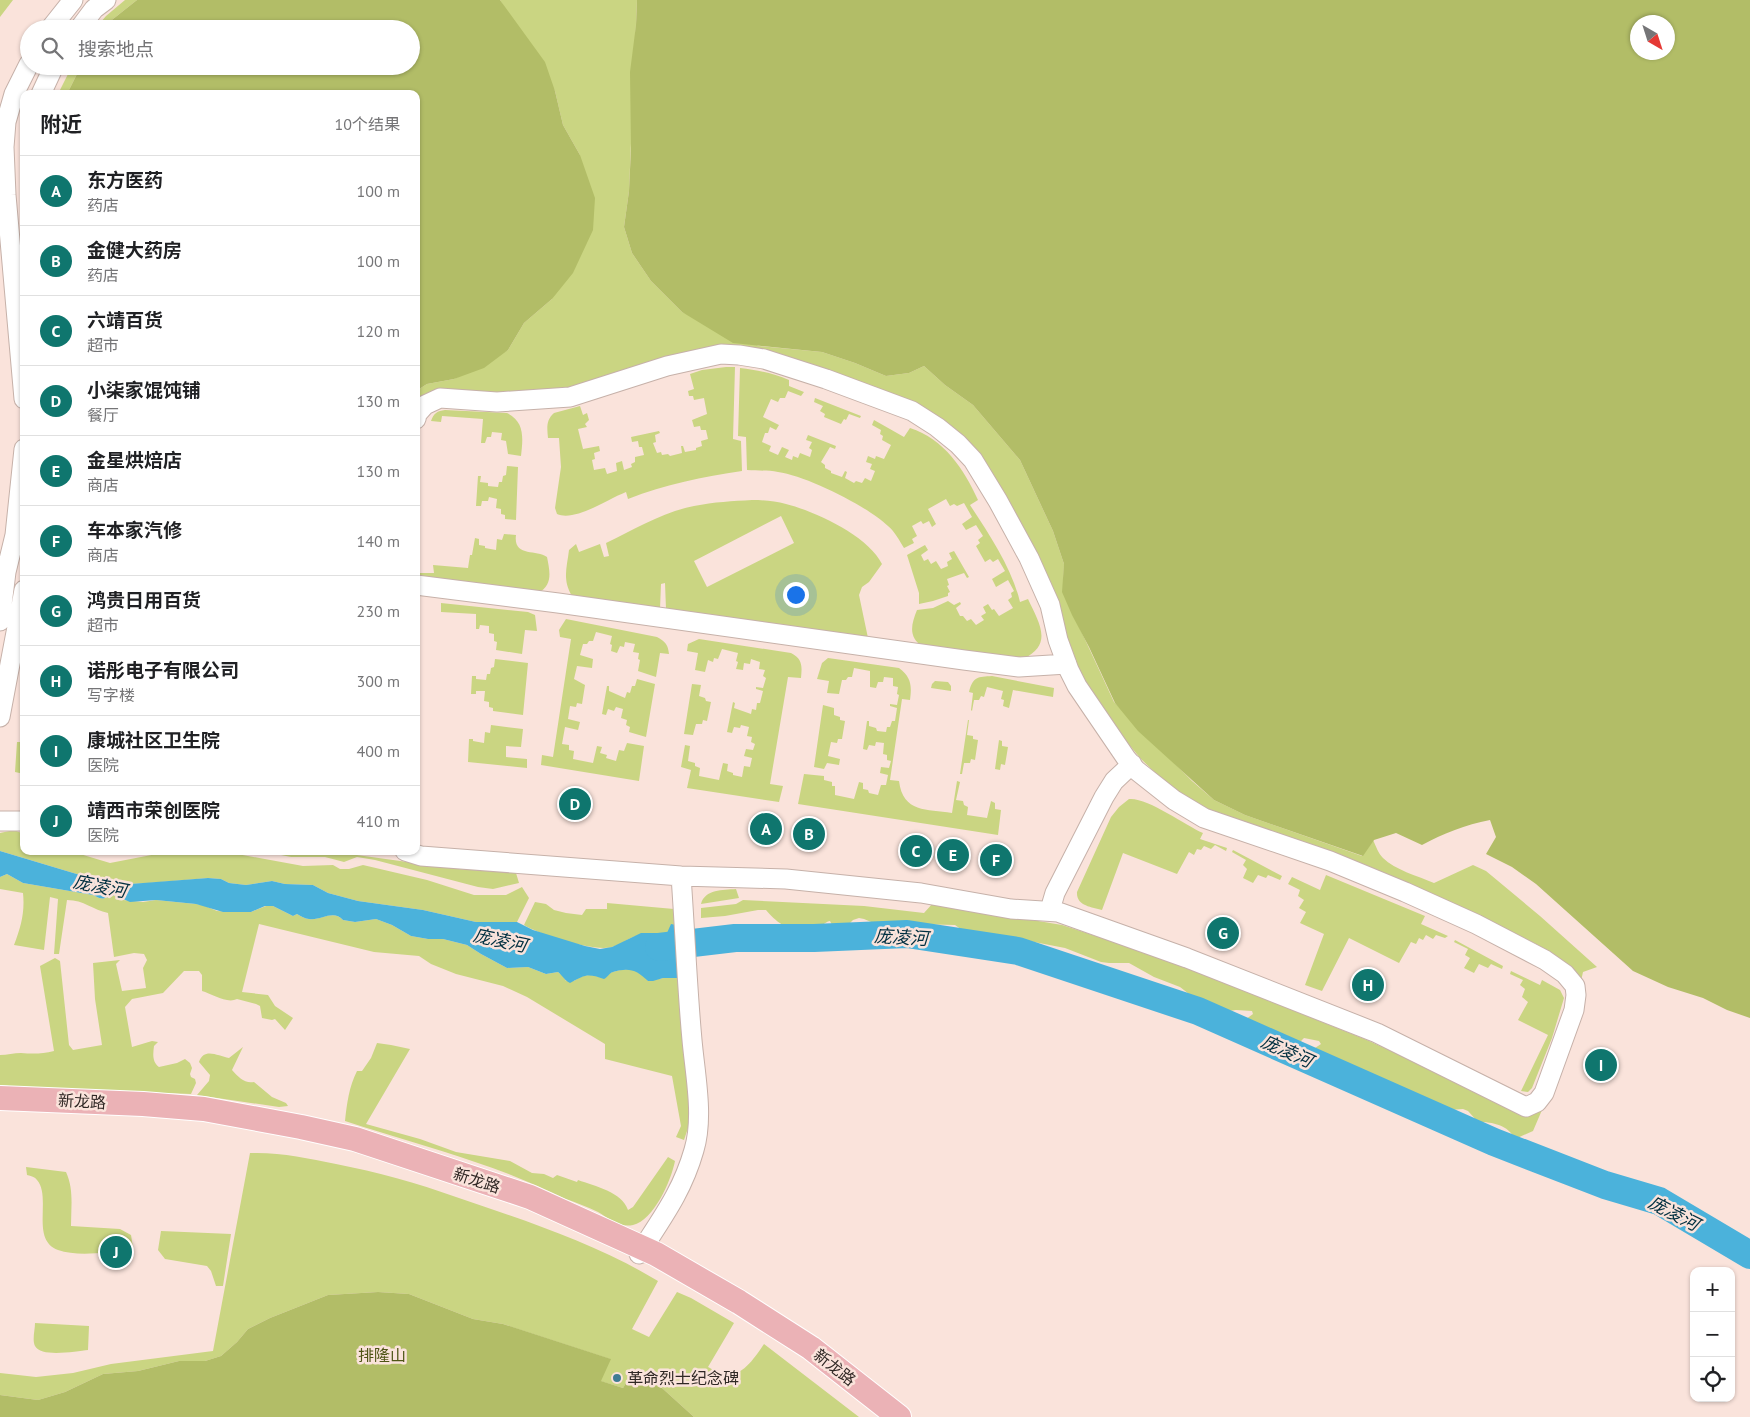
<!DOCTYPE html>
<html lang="zh">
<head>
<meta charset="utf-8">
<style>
  :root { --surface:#fff; --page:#f2f2f2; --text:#202124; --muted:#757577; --line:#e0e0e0; --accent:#0f766e }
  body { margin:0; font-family:"PT Sans","Noto Sans SC",sans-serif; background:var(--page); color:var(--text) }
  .controls { position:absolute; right:15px; bottom:15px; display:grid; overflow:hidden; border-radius:10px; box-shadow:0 1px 4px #0004 }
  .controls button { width:45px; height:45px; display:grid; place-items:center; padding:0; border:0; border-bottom:1px solid var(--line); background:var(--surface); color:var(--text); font:25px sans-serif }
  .compass { position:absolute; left:1630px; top:15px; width:45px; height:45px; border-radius:50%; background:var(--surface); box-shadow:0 1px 4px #0004; rotate:141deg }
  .you { position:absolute; left:795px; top:594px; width:18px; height:18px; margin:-12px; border:4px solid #fff; border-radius:50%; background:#1a73e8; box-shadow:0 0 0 8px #1a73e833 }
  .badge { display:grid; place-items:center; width:32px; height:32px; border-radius:50%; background:var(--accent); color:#fff; font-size:16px; font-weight:700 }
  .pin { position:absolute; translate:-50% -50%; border:2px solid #fff; box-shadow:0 1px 5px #0006 }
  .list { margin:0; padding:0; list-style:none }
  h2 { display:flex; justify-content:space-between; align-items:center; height:65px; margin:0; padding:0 20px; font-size:21px }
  h2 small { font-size:16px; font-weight:400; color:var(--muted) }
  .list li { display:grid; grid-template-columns:32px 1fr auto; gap:15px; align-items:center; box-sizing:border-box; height:70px; padding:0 20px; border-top:1px solid var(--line) }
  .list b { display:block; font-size:19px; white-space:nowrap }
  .list p { margin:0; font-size:16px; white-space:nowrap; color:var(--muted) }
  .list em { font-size:16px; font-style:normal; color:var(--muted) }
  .icon { flex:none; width:28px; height:28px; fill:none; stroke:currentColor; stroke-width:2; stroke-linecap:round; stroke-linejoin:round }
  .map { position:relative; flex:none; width:1750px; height:1417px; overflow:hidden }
  .search { position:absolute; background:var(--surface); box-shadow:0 1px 4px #0004; left:20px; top:20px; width:400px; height:55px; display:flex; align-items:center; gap:12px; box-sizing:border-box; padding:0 18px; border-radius:28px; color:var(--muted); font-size:19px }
  .panel { position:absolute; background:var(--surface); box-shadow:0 1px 4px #0004; left:20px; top:90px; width:400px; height:765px; border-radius:10px }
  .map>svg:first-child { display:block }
  .green { fill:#cad582; fill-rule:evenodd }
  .forest { fill:#b2bd67; fill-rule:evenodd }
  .water { fill:#4bb2db }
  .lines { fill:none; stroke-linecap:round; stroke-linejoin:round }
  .river { stroke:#4bb2db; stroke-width:28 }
  .minor-casing { stroke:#c6b1a9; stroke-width:21 }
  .major-casing { stroke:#fff; stroke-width:26 }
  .minor { stroke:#fff; stroke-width:19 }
  .major { stroke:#ebb2b6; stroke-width:24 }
  .poi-dot { fill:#3f7c93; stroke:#fae3db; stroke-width:2 }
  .labels { text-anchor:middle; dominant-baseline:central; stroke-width:5; stroke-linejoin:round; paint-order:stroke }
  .street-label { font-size:16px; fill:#302825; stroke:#fae3db }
  .park-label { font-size:16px; fill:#4f5516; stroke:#fae3db }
  .poi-label { font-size:16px; fill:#302825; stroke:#fae3db; text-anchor:start }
  .water-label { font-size:18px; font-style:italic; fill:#002f40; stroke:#fae3db }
</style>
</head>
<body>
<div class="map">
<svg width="1750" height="1417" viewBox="0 0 1750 1417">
  <rect width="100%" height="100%" fill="#fae3db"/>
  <path class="green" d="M0 0H13L0 17Z
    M125 0H137L108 23 104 29H95L106 16Z
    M500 0H637L629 191 624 227 632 253 651 281 682 312 759 346 822 352 855 363 886 376 909 373 924 366 945 385 973 405 1020 460 1053 531 1064 564 1063 592 1114 702 1192 781 1214 800 1245 815 1362 856 1373 840C1376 846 1378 853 1383 858 1395 870 1418 876 1434 883L1473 865 1486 871 1540 916 1597 967 1583 972 1581 981 1562 960 1536 944 1465 909 1203 810 1167 784 1141 759 1121 735 1084 679 963 438 760 352 586 386 416 403V391L427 384 454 379 508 350 524 323 552 299 580 155 563 125 555 91Z
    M72 66H81L67 94H58Z
    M726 367H735L733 439 741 441 742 471C703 477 665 484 628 499L626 492C608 499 575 522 557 514L555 508 561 467 559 438H548C547 428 546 420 554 413L580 406 583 415 587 413 589 420 585 424 587 427 578 429 583 449 599 446 600 451 594 453 595 459 592 460 594 470 605 468 607 474 617 471 616 463 622 461 624 470 632 467 631 464 635 462V457L644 455 642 447H639L638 441 632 442 631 437 659 431 660 433 655 435 656 442 653 443 657 453 661 452 662 455 668 454 670 456 682 453 681 446H683L685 452 696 450V448L702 446 701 441 708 439 706 430H701L700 426 694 427 692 420 707 414 704 398 694 400 693 396H689L688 391 694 389 690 374 702 370Z
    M740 368C757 370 773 373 789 380V386L804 392 801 396 788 391 785 398H780L778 402 771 399 763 417 779 425 776 430 770 427 768 433H765L762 442 771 446 769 451 778 455 782 447 789 450 785 457 792 460 793 456 798 458 800 453 810 457 812 450 809 448 812 442 806 440 808 435 836 446 835 449 830 447 821 462 825 465V468L831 471V473L842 477 845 471 847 472 845 478 854 483 856 481 862 483 865 478 871 481 875 471 870 469 872 464 866 462 868 456 875 459 876 456 884 459 891 445 882 440 883 436 880 434 881 430 872 425 874 420 904 437 910 428C944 439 964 469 978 500L970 505C989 534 1012 568 1020 602L1028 599C1039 623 1054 644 1023 659L923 647C908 637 911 625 917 610L933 608 948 601 954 605 960 602 961 604 956 608 960 616H963L967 621 971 619 976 625 984 620 981 616 986 613 983 607 988 604 992 610 994 609 999 616 1013 608 1008 600 1012 597 1011 593 1014 591 1008 580 996 587 992 579 1005 571 998 559 993 562 990 559 985 562 976 546 980 543 978 540 983 536 976 525 966 530 962 524 972 517 964 503 957 506 954 504 950 506 946 499 928 509 936 524 932 527 929 521 923 524 921 521 912 526 917 536 912 539 914 543 904 548C899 540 895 532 888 526 867 506 807 476 778 472 768 470 757 471 747 470L746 437 738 436Z
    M815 398 861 416 860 418 849 414 846 420 844 419 841 424 824 417 825 414 820 411 823 406 814 402Z
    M445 410 507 413C525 422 523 438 521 456L508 454 506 441 501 440 502 433 492 432 491 437H487L485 443H481L483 419 442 416 441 422 431 421C434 413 437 411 445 410Z
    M507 466 518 467 516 520 505 519V515L501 514V509L496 508 497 499 489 497 488 501H482L481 506H476L478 476H481L480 482 488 483V486L498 487 499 482H502L503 476 506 475Z
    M752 500C764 500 775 501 786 504 817 512 868 536 882 564L869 582 862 587 859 595 868 638 666 609 665 583 661 584 660 609 572 596C562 580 567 567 569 550L576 544 579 552 600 544 604 557 609 556 606 543C635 529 663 512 694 506 714 502 733 501 752 500ZM781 516 794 543 707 587 694 561Z
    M504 534 516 535C513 557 536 549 547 557 550 572 553 585 538 593L422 577 418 573H434L433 565 468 568 470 555H472L475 538 479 539V545L485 546V548L496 550 497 539 502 540Z
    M925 545 928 550 921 555 924 561 928 559 931 564 936 561 941 569 948 566 947 562 952 559 949 553 954 551 969 577 967 578 964 573 947 579 949 585 947 586 950 592 948 593V596L933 601 919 604V593L907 555Z
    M441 603 528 612 535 615 537 631 525 630 522 654 496 650 497 642 494 641V634L489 633V626L480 625 479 629H476V614L441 612Z
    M566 619 657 637C666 642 668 645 669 654L660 653 656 677 638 671 640 660 638 659 639 653 633 652 635 644 625 642 624 647 620 646 617 653 611 651 612 645 610 644 612 636 596 632 593 641H589L587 644H583L580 655 593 659 592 668 577 666 574 679 585 685 582 704 577 703 576 707 570 706 568 719 580 722 578 730 565 727 562 744 569 745V750L574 751 573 759 593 763 597 746 602 747 600 753 607 755 606 758 616 761 619 750 624 751 627 743 644 746 639 781 541 765 542 755 553 757 571 639 560 637 559 630Z
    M699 639 791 653C803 659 802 667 801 678L788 677 770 784 783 786 779 802 687 788 691 770 681 767 685 745 690 746 688 761 695 763V766L700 768 699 776 719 780 723 763 728 764 727 771 733 773V775L742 777 744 766 750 767 752 758 744 756 746 749 753 750 755 744 751 742 752 737 747 736 749 727 741 725 740 728 734 727 732 733 727 732 733 702 735 703 734 708 751 714 752 709 756 710 757 703H760L763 691 756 689V687L763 688 766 678 763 676 765 670 759 669 760 662 751 659 750 664 744 663 743 670 736 669 738 662 736 661 738 653 722 649 718 659 714 658 713 662 708 660 705 672 695 670 698 653 687 651 688 644Z
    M828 658 899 668C911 677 912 685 910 700L902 699 890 780 899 781C903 813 927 809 952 813L957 781 960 782 956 800 963 801 964 805 968 807 967 815 987 818 991 801 995 803V809L1001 810 998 835 798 804 804 774 824 776V780L832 782V786H835V795L854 799 859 782 863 783V789L868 790 869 793 878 795 881 785H886L888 775 880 773 881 767 889 768 891 761 887 760V755L883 754 884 743 876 742 875 746 869 745 867 750 863 749 867 721H869V726L876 728 877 731 886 732 887 727H890L892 721H895L897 708 890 706V704L897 705 899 695 897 694 898 687 893 686V678L884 677 883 682H878L876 688 870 687V671L854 668 852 677H848L846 680H842L839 694 827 693 829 681 817 679 822 663Z
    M495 659 528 663 523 715 493 711V708L489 707V702L484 701 485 691H476V694H471L472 676H476V679L486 680 487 674H490L491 668 494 667Z
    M992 676 1054 688 1053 697 1013 690 1009 708 1003 706 1004 700 1001 699 1003 691 987 687 984 697 981 696 979 700H974L972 711 971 710 973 693 969 692C973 676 978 677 992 676Z
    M637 679 655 684 646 737 629 732 630 727 626 725 627 720 621 718 623 709 616 707 614 711 608 709 606 715 602 714 607 686H609V691L625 698 627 692 630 693 632 686H635Z
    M935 681 948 682 951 686V691L931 688 932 684Z
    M692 684 701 685 699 696 705 698 706 701 711 702 707 721 703 720 702 724H696L693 735 684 734Z
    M823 705 834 708V715L840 717V720L845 721 842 739H838L837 743 831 742 828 756 840 759 839 765 827 763 824 769 814 767Z
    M968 720H969L967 735 973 736V739L978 740 975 760 971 759 970 763H964L962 774H960Z
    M491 725 523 729 521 747 506 746V757L527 759V768L468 762 469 739H473V741L484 743 485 732 490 733Z
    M999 740 1002 741V746L1008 747 1005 765 1001 764 1000 770 995 769Z
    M17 742H24V774L15 772Z
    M1129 799C1147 797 1185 825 1203 833L1200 839 1227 848 1226 851 1215 845 1211 849 1204 846 1201 850 1197 849 1194 855 1189 852 1177 874 1123 853 1102 910C1092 907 1076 906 1077 892L1111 817 1119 807Z
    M14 830 24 834V851H70L110 863 172 851H221L303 866 333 865 340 869H349L363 865 427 880 474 895H506L522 887 529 898 517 922H476L423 910 358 901 328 893 313 885 285 884 272 881 246 885 229 883 221 879 208 878 149 883 130 884 114 882 90 878 0 851V833Z
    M1233 850 1282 876 1280 880 1268 875 1266 878 1258 875 1253 883 1243 878 1247 869 1243 865 1246 860 1232 852Z
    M94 851H151C136 853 106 859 94 851Z
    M261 851H328L458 869 516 873 519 883 493 889 478 887 375 860 357 857 344 862 325 857H291Z
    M7 874 23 883 93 895C104 901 103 898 113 895L123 900 143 902 156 900 196 904 203 905 217 911 233 912H251L266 906H273L293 916 297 914C301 916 305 919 309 919 320 921 333 909 343 920L355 922 376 919 392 925 411 936 428 939H443L467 945 481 954 507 968 528 967 546 974 558 972 563 976 566 981H574C581 975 591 973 599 977 610 973 627 965 639 972 642 974 646 978 648 981L663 978H679L690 1107 689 1125 684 1140 676 1137 681 1126 672 1076 605 1059V1044L527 997 503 986 456 974 431 964 419 956 374 952 259 924 242 992 268 995 275 1006 293 1018 285 1030 275 1019 272 1020 262 1018 260 1006 256 1004 237 999C227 1004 212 994 202 991V975L199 971H184L163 993 132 999 125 1007 132 1047 152 1041 158 1042 154 1046C153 1054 152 1062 159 1067L177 1063 185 1059 190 1063 192 1068 190 1074 191 1077 195 1079 196 1083 191 1094 27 1088 0 1085V1055C7 1055 14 1053 21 1053 33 1054 42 1054 54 1051L40 966 55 958 60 961 69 1045 73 1050 102 1045 95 999 93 963 120 960 116 964 122 991 146 988 143 968 147 960 144 954 134 953 114 957 108 913C93 910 84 900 67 900L59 954H54L58 899 50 897 44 950 14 945C21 927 25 912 23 893L0 889V877Z
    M1326 875 1425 916 1421 924 1448 936 1445 938 1436 935 1433 939 1426 935 1423 940 1419 938 1416 944 1411 942 1399 963 1349 938 1322 991 1305 985 1324 934 1300 923 1306 912 1299 908 1304 900 1298 896 1300 890 1288 884 1292 877 1320 890Z
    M736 889 739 898 701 904C705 889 723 890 736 889Z
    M743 900 864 906 924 913 933 903 1062 925 1111 941 1195 971 1367 1040 1530 1115 1542 1110 1533 1131 1515 1139C1508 1125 1493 1122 1478 1122L1468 1111 1463 1109 1449 1110 1430 1108 1412 1101 1400 1093 1387 1091 1381 1085 1374 1081 1364 1073 1344 1070 1339 1065 1319 1058 1312 1050 1321 1044 1319 1041 1304 1038 1301 1041 1306 1049 1305 1052H1301L1269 1038 1259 1030 1243 1025 1242 1022 1253 1014 1252 1011 1236 1010 1222 1012 1207 1008 1180 987 1154 977 1129 963H1109L1101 962 1065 948 1008 937H977L965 932 955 925 914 924 901 921 876 924 864 919 859 918 853 920 845 928 839 930 834 929 830 921C824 922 822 927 816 929 797 937 777 924 766 910H758L725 916 701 918V908L736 904Z
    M535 902 546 904 554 910 566 913 582 915 586 909H607V903L674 909 676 925 667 933C656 933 643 933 633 937 626 940 620 945 612 947 594 952 540 935 524 925Z
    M1455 940 1503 966 1502 969 1491 964 1488 968 1479 964 1474 973 1464 968 1470 958 1465 955 1468 949 1454 942Z
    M1511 971 1540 985 1542 980 1560 990 1564 998 1552 1038 1532 1088 1528 1092 1521 1091 1548 1035 1518 1020 1528 1002 1522 997 1525 989 1520 985 1523 980 1510 974Z
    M377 1043 391 1045 410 1049 366 1124 420 1139 456 1152 510 1161 532 1173 544 1174 553 1178 557 1175 577 1182 578 1180C595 1186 622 1192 628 1210L633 1207 668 1157 675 1161C671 1181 654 1220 633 1225 619 1228 608 1218 598 1212 588 1207 577 1203 566 1199 536 1185 506 1172 475 1162 432 1147 388 1135 345 1121 347 1103 349 1087 357 1071H362L371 1058Z
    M243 1047 232 1070C238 1077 245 1084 254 1082L272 1097 286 1103 288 1106 279 1107 197 1095 209 1081 210 1075 199 1062C204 1047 218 1056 229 1058Z
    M250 1153C280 1152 307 1158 336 1164 377 1172 417 1183 456 1197 526 1221 595 1243 658 1281L632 1329 649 1337 677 1292 691 1298 734 1323 708 1367C712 1369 717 1373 722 1374 741 1380 755 1357 764 1344L859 1417H694L662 1388 636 1369 623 1388 600 1381 610 1359 503 1324 473 1319 409 1294 378 1292 328 1295 270 1318 248 1329 237 1342 221 1356 205 1361H179L138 1371 103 1374 65 1392 38 1400 0 1395V1373L36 1377 73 1373 111 1364 213 1351Z
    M26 1167 66 1172C74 1189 71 1208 71 1226L120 1229 131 1235 133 1247 128 1251C107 1252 77 1257 58 1250 30 1240 52 1197 37 1180 35 1177 31 1176 27 1175Z
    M161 1231 231 1234 223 1286H216L211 1271 207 1266 165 1259 158 1250Z
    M35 1323 89 1326 88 1350C77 1351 41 1358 35 1346 32 1340 35 1330 35 1323Z"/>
  <path class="forest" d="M137 0H500L545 62 555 91 563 125 580 155 595 198 593 230 573 273 552 299 524 323 508 350 484 368 454 379 427 384 416 391V94H67L81 66H411V29H104L108 23Z
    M637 0H1750V1018L1727 1010 1703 998 1668 987 1633 971 1536 884 1512 867 1486 854 1496 837 1490 820C1465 825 1444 833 1422 845L1396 833 1374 840 1363 856 1245 815 1214 800 1138 731 1115 703 1089 647 1072 615 1062 592 1064 564 1053 531 1020 460 973 405 945 385 924 366 909 373 886 376 855 363 822 352 733 343 682 312 651 281 632 253 624 227 629 191 631 148 630 72 636 25ZM1668 22V52H1638V22Z
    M378 1292 409 1294 473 1319 503 1324 611 1359 601 1381 623 1388 635 1369 662 1388 694 1417H0V1395L38 1400 65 1392 103 1374 138 1371 179 1361H205L221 1356 237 1342 248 1329 270 1318 328 1295Z"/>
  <path class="water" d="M0 851 90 878 130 884 208 878 221 879 229 883 246 885 272 881 285 884 313 885 328 893 358 901 423 910 476 922H517L533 930 585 946 600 949 612 947 641 933H667L671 924 676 925 679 978H663L653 981H648C637 970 629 967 613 972 609 973 608 977 604 979 587 973 585 975 570 983 565 981 563 976 558 972L546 974 528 967 507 968 481 954 467 945 443 939H428L411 936 392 925 376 919 355 922 343 920C333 909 321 921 309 919 305 919 301 916 297 914L293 916 273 906H265L251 912H223L196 904 156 900 130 902 114 895C103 898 104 901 93 895L23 883 7 874 0 877Z"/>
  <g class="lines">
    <path class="river" d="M659 947 735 938H814L907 934 1018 951 1198 1011 1494 1142 1605 1185 1659 1201 1750 1255"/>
    <g class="minor-casing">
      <path id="minor" d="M50 29 73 0
        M79 29 94 9 106 0
        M41 94 54 66
        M24 399 6 195 4 147 6 122 14 94 29 64
        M416 585 558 603 964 660 1019 667 1067 664
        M0 621 6 572 15 535 24 449
        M0 717 24 590
        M0 821H24
        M405 851 421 856 681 876 786 879 921 893 1011 909 1058 912 1187 958 1377 1033 1526 1107 1537 1102 1544 1093 1574 1010 1576 995 1575 986 1565 974 1545 960 1476 924 1405 892 1330 861 1204 818 1174 800 1136 770 1126 758 1077 686 1069 670 1058 640 1050 605 1029 558 998 501 973 460 958 444 937 427 912 411 826 379 764 359 739 355 721 354 667 366 570 397 497 402 440 398 425 405 417 414 416 419
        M1050 910 1055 893 1104 797 1114 781 1132 764
        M639 1254C662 1218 682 1192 694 1150 704 1117 695 1074 692 1040 687 986 685 931 681 876"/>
    </g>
    <g class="major-casing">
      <path id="major" d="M0 1098 143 1104 204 1109 301 1127 355 1139 530 1197 656 1254 739 1302 811 1348 899 1417"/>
    </g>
    <use href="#minor" class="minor"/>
    <use href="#major" class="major"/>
  </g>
  <circle class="poi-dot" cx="617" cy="1378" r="5"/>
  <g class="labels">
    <g class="street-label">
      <text transform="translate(82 1101) rotate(3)">新龙路</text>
      <text transform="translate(477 1180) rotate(18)">新龙路</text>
      <text transform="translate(835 1367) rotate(38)">新龙路</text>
    </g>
    <g class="park-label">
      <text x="382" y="1355">排隆山</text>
    </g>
    <g class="poi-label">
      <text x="627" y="1378">革命烈士纪念碑</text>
    </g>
    <g class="water-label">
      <text transform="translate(100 886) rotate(11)">庞凌河</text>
      <text transform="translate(901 937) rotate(3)">庞凌河</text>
      <text transform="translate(500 940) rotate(12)">庞凌河</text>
      <text transform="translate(1287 1051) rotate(24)">庞凌河</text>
      <text transform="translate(1674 1213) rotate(27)">庞凌河</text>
    </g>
  </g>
</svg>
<div class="controls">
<button>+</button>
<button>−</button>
<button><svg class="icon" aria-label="locate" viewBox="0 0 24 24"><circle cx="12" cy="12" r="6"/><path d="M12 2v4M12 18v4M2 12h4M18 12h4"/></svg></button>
</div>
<svg class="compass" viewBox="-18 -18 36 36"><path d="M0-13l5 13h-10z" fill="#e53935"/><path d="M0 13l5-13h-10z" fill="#757577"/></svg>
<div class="you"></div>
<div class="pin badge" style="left:766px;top:829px">A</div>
<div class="pin badge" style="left:809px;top:834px">B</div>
<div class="pin badge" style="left:916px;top:851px">C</div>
<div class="pin badge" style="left:575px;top:804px">D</div>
<div class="pin badge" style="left:953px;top:855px">E</div>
<div class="pin badge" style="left:996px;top:860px">F</div>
<div class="pin badge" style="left:1223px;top:933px">G</div>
<div class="pin badge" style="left:1368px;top:985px">H</div>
<div class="pin badge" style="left:1601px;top:1065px">I</div>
<div class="pin badge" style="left:116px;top:1252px">J</div>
<div class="search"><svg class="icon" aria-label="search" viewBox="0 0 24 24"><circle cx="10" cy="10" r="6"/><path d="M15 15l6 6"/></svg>搜索地点</div>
<section class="panel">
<h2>附近<small>10个结果</small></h2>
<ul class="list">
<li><span class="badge">A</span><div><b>东方医药</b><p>药店</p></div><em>100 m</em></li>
<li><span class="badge">B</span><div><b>金健大药房</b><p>药店</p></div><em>100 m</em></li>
<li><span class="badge">C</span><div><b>六靖百货</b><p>超市</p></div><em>120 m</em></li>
<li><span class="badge">D</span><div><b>小柒家馄饨铺</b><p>餐厅</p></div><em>130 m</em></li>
<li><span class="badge">E</span><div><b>金星烘焙店</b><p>商店</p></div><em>130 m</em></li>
<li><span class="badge">F</span><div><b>车本家汽修</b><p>商店</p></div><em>140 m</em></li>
<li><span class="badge">G</span><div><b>鸿贵日用百货</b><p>超市</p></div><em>230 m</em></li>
<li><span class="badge">H</span><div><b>诺彤电子有限公司</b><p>写字楼</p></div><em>300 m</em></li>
<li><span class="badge">I</span><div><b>康城社区卫生院</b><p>医院</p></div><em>400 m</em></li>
<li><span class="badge">J</span><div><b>靖西市荣创医院</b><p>医院</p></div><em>410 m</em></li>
</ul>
</section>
</div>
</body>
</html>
